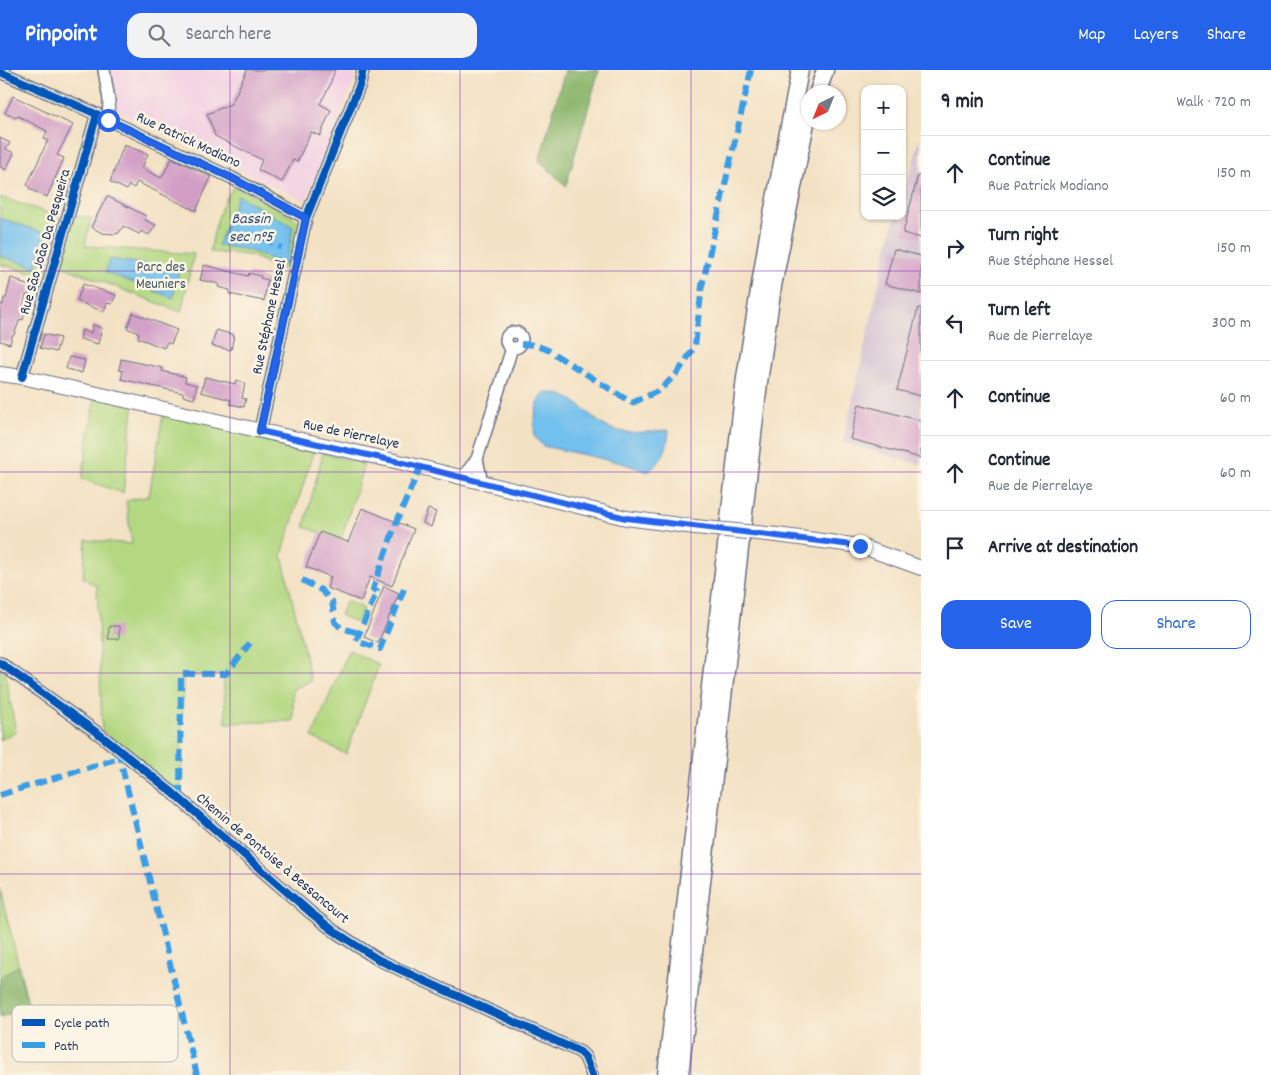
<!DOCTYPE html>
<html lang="en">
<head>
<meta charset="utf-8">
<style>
  :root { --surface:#fff; --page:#f2f2f3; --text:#1f2937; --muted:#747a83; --line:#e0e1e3; --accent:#2563eb }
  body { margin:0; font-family:Dekko,sans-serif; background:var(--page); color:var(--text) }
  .controls { position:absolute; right:15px; top:15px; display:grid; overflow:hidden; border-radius:10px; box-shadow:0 1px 4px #0004 }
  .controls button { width:45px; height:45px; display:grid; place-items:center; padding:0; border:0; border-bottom:1px solid var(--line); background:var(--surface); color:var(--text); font:25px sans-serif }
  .compass { position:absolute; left:801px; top:15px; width:45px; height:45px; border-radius:50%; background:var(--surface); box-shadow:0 1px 4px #0004; rotate:223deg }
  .stop { position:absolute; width:15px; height:15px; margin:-11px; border:4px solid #2563eb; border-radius:50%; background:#fff }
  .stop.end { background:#2563eb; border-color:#fff; box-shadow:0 1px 5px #0008 }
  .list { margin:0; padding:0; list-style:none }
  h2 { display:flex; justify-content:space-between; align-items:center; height:65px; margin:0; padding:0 20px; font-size:21px }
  h2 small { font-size:16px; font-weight:400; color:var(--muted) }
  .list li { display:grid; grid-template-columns:32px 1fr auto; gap:15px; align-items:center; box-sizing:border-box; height:75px; padding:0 20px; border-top:1px solid var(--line) }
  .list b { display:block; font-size:19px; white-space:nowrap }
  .list p { margin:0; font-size:16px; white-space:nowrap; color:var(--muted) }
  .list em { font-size:16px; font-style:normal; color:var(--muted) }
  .actions { display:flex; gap:10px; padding:15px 20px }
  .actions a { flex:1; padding:11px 0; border:1px solid var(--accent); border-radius:15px; text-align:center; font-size:18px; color:var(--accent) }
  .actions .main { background:var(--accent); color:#fff }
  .icon { flex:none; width:28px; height:28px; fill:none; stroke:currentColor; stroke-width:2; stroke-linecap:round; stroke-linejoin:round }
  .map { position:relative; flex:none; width:921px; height:1005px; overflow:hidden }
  header { display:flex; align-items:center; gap:30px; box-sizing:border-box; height:70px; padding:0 25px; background:var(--accent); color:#fff }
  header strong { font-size:24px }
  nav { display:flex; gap:28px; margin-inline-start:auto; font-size:18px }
  .search { width:350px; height:45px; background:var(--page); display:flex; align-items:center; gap:12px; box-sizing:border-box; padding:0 18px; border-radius:15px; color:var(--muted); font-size:19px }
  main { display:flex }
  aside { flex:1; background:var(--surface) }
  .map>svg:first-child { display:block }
  .built { fill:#f2cfe2 }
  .industrial { fill:#cfbdd0 }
  .green { fill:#b3d881; stroke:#678470 }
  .forest { fill:#8eb86f; stroke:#547466 }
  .water { fill:#72c0ed; stroke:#4678a6 }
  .building { fill:#d29ec6 }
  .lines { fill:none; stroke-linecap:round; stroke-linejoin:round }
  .minor-casing { stroke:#676d81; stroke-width:14 }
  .major-casing { stroke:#676d81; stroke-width:16 }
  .highway-casing { stroke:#676d81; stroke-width:19 }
  .minor { stroke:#fff; stroke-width:11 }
  .major { stroke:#fff; stroke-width:14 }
  .highway { stroke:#fff; stroke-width:16 }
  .major-bridge-casing { stroke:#676d81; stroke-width:16; stroke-linecap:butt }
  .major-bridge { stroke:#fff; stroke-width:14 }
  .quiet { stroke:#3b9de6; stroke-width:6; stroke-dasharray:12 6; stroke-linecap:butt }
  .cycleway-casing { stroke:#fcf5e5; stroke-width:11 }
  .cycleway { stroke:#0057b8; stroke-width:8 }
  .route { stroke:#2563eb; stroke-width:6 }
  .grid { fill:none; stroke:#7b2cbf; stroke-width:1; stroke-opacity:0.55 }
  .labels { text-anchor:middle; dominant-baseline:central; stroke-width:5; stroke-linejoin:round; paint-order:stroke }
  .street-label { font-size:15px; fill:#1b2f5e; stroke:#fcf5e5 }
  .park-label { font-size:15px; fill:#415967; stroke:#fcf5e5 }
  .water-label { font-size:16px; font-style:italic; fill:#315382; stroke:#fcf5e5 }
  .key { fill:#fcf5e5; stroke:#b8babc; stroke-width:1 }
  .key-label { font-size:14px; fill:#1b2f5e }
</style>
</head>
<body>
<header>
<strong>Pinpoint</strong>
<div class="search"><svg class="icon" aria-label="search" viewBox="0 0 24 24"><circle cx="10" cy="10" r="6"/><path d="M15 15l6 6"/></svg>Search here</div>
<nav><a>Map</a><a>Layers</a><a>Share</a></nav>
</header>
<main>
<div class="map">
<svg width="921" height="1005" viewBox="0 0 921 1005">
  <rect width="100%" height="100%" fill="#fcf5e5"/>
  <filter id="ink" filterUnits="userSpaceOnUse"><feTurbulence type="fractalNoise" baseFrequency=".02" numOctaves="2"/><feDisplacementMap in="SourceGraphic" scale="10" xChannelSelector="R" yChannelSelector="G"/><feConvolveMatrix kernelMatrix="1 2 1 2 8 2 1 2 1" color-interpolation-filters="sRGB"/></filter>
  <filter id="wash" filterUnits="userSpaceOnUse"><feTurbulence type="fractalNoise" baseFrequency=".0096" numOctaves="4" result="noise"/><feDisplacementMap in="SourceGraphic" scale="20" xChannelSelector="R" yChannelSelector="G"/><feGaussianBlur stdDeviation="1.12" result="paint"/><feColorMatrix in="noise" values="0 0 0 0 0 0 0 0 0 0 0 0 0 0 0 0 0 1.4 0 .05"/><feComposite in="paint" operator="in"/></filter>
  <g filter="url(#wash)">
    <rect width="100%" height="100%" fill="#f3e1c3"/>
    <path class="built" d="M110 0H352L355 8 305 131 116 40Z"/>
    <path class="industrial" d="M921 67V395L843 373 889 169 896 146H902V127Z"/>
    <path class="green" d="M236 117 241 118 297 150C306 167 291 186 283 200L249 185 210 182C214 161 219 135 233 118Z
      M0 127 61 147 45 207 0 194Z
      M70 145 91 148 85 176 194 184 181 242 59 195Z
      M95 326 134 332 123 423 82 409Z
      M164 339 314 379 282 485 311 611 293 619V651L226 653 223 605 183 606 181 719 175 728 102 660 97 516 83 508 86 470 132 474 126 431 149 426Z
      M323 383 364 394 341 470 304 457Z
      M346 531 363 538 357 553 340 545Z
      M349 580 379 595 346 684 312 667Z
      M0 595 7 601 5 603 16 662 0 670Z
      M0 819 29 937 0 947Z"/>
    <path class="forest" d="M565 0H599L566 116 539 91Z
      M17 896 29 937 0 947V908Z"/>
    <path class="water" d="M238 125 293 157 286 195 248 180 218 175Z
      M0 148 45 163 36 197 0 186Z
      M110 189 179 199 173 228 105 202Z
      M545 323C581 322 588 353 615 360 632 365 651 361 669 360 668 377 663 392 648 402L622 393 543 376 534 366C535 351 533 335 545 323Z"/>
    <g id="blocks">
      <path class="building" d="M247 0H335L329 17 320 34 331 40 320 66 311 62 297 92 293 90 282 112 258 100 262 90 215 66 207 44 231 34Z
        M13 26 73 55 57 85 64 88 47 127 29 119 30 117 27 115 48 70 44 69 47 61 18 46 16 48 5 43Z
        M0 68 10 73 6 79 14 83 6 100 0 97Z
        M124 75 148 84 142 98 161 108 172 88 211 107 196 141 137 112 134 118 129 115 127 120 110 112Z
        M918 105 921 106V168L903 163Z
        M107 126 146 146 145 150 156 155 149 165 141 161 139 164 123 156 119 163 114 164 102 163 91 157Z
        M894 179 921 186V224L885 214Z
        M204 195 248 206 249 203 261 206 260 208 268 210 264 231 229 224 230 220 218 217 219 214 200 210Z
        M11 208 21 211 20 213 31 216 29 225H26L22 241H25L23 250 20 249 14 265H12L10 274 0 271V234L3 235 4 228H6Z
        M83 214 116 225 112 234 107 233 104 242 77 231Z
        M918 238H921V326L897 320Z
        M133 243 177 260 171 274 167 272 164 278 138 268 139 263 127 258Z
        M93 255 102 258 98 274 80 269 82 260 91 263Z
        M216 260 234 265 231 280 212 276Z
        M44 264 60 268 56 282 40 278Z
        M69 287 85 290 82 303 66 299Z
        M121 289 163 298 162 301 186 307 185 312 197 315 194 329 183 326V323L121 309 123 301 119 300Z
        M205 307 235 314 236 310 245 313 242 328 246 329 244 337 230 334 231 330 201 322Z
        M859 334 921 351V388L850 369Z
        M362 438 414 459 392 516 370 507 361 531 327 518 331 507 306 497 320 462 348 472Z
        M428 439 436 442 431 457 423 453Z
        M384 516 399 523 378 573 364 567Z
        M109 556H119V569H108Z"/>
    </g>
  </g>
  <g filter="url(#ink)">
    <use href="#blocks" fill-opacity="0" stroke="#676d81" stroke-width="1"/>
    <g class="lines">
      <g class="minor-casing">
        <path id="minor" d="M104 0 109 30 108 50
          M0 2 83 38 232 108 306 148
          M506 270a8 8 0 1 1 16 0a8 8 0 1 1-16 0Z
          M22 307 97 44
          M260 361 306 148 360 14 363 0
          M477 389 482 413
          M462 408 477 389 512 278
          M0 593 99 664 172 722 311 843 334 861 379 890 580 982 585 987 592 1005"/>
      </g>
      <g class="major-casing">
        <path id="major" d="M0 304 22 307 408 394 626 448 695 457
          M777 465 860 476 921 498"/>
      </g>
      <g class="highway-casing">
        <path id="highway" d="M818 22 825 0
          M666 1005 745 308 768 165 800 0
          M680 1005 759 312 773 216 808 43"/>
      </g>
      <use href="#minor" class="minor"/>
      <use href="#major" class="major"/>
      <use href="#highway" class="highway"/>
      <g class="major-bridge-casing">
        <path id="major-bridge" d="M695 457 777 465"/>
      </g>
      <use href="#major-bridge" class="major-bridge"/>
      <path class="quiet" d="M263 167 281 178
        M521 274 535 275 548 280 632 333 660 320 679 301 695 276 702 216 751 0
        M302 510 321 520 332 531 335 552 341 558 359 563
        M404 519 380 579 356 571 377 521 373 519 395 456 420 397
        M118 680 197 1005
        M0 725 119 688
        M180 728 181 604H226L250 573"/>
      <g class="cycleway-casing">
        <path id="cycleway" d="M0 2 83 38 232 108 306 148
          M22 307 97 44
          M260 361 306 148 360 14 363 0
          M0 593 99 664 172 722 311 843 334 861 379 890 580 982 585 987 592 1005"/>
      </g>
      <use href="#cycleway" class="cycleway"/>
    </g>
  </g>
  <g class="lines" filter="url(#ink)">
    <path class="route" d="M108 50 232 108 306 148 260 361 408 394 626 448 860 476"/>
  </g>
  <path class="grid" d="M230 0V1005M460 0V1005M691 0V1005M0 201H921M0 402H921M0 603H921M0 804H921"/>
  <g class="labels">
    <g class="street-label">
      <text transform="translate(188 71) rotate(25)">Rue Patrick Modiano</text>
      <text transform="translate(46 172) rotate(-74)">Rue São João Da Pesqueira</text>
      <text transform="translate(270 247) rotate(-78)">Rue Stéphane Hessel</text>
      <text transform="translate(351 365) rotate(12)">Rue de Pierrelaye</text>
      <text transform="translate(272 789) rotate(40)">Chemin de Pontoise à Bessancourt</text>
    </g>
    <g class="park-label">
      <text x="161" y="198">Parc des<tspan x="161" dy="17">Meuniers</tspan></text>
    </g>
    <g class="water-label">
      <text x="251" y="149">Bassin<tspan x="251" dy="18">sec n°5</tspan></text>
    </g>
  </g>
  <rect x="12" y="935" width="166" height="57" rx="8" class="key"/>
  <rect x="22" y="949" width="23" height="7" fill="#0057b8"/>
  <rect x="22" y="972" width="23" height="6" fill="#3b9de6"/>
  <g class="key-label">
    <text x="54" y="957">Cycle path</text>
    <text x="54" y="980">Path</text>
  </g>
</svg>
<div class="controls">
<button>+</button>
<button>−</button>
<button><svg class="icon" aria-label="layers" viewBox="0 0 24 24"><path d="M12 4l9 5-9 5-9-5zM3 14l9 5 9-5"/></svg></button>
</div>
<svg class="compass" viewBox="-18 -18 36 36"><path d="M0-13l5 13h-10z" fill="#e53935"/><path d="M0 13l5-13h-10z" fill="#747a83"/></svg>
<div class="stop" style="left:108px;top:50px"></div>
<div class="stop end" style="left:860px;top:476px"></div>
</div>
<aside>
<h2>9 min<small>Walk · 720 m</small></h2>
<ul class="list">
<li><svg class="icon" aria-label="ahead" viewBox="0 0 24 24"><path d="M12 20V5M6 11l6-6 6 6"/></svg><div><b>Continue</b><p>Rue Patrick Modiano</p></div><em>150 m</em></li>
<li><svg class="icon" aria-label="right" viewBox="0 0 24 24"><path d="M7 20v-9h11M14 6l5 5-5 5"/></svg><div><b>Turn right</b><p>Rue Stéphane Hessel</p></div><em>150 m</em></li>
<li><svg class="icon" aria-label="left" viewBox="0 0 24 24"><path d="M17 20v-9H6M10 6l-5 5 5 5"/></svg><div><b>Turn left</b><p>Rue de Pierrelaye</p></div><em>300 m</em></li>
<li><svg class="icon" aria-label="ahead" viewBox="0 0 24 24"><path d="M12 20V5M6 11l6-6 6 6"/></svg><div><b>Continue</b></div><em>60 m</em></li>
<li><svg class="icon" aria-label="ahead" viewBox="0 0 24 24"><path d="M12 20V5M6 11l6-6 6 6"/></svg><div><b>Continue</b><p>Rue de Pierrelaye</p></div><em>60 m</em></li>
<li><svg class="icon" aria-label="arrive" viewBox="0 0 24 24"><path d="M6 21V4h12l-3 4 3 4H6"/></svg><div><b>Arrive at destination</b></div></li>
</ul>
<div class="actions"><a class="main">Save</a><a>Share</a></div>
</aside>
</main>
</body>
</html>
